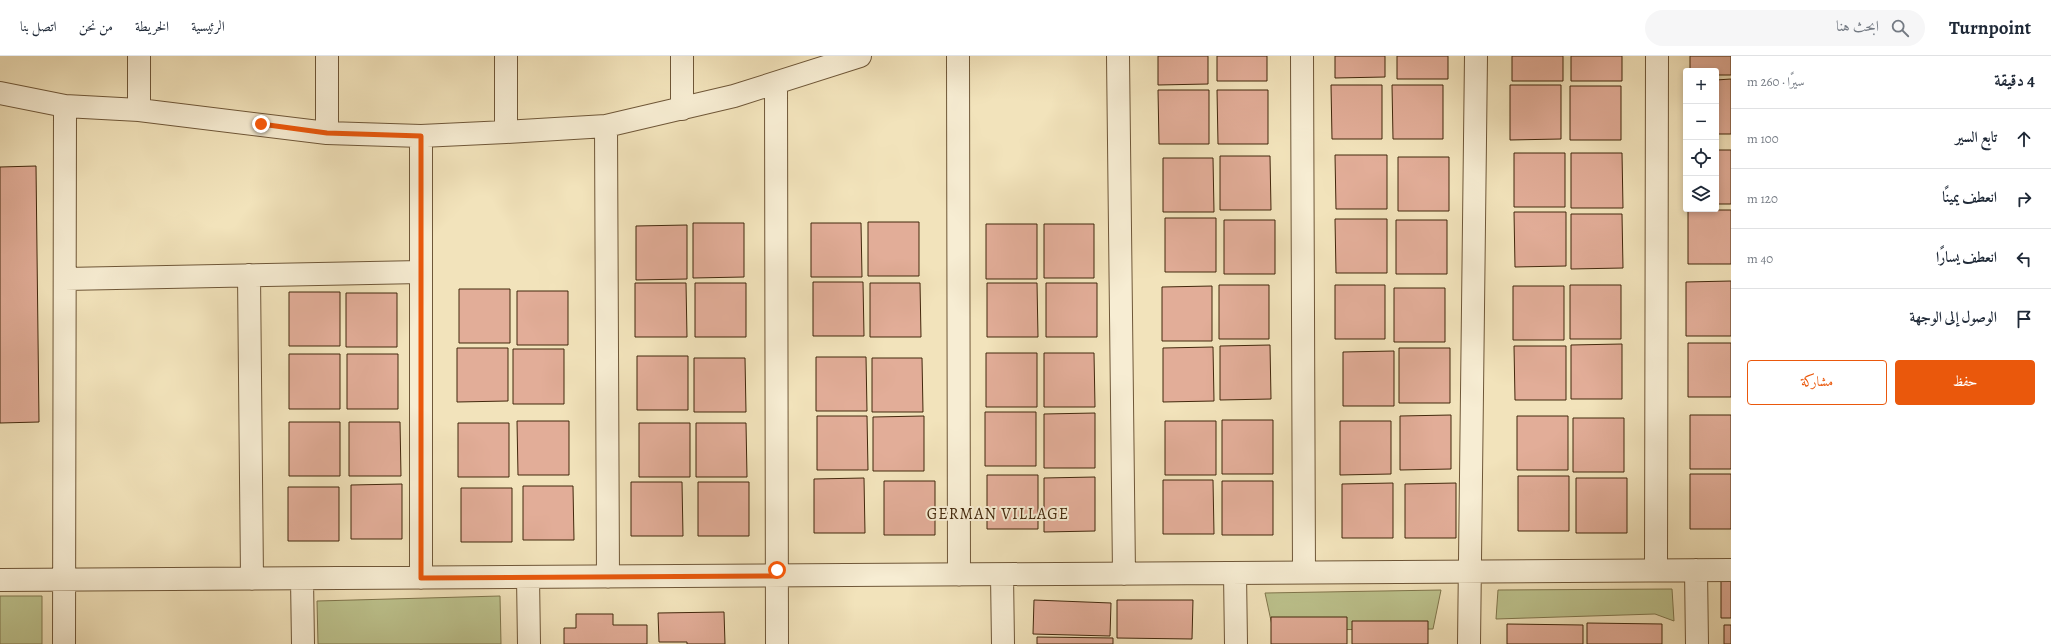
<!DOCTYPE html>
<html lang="ar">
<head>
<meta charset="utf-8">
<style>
  :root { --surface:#fff; --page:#f6f6f7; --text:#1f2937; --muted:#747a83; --line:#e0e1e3; --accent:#ea580c }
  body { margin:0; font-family:Alegreya,Amiri,serif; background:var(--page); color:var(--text); direction:rtl }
  .controls { position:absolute; right:12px; top:12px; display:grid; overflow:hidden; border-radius:4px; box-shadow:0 2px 6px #0003 }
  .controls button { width:36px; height:36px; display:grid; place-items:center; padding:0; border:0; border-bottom:1px solid var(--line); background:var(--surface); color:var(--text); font:20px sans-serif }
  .stop { position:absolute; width:12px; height:12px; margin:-9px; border:3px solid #ea580c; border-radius:50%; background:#fff }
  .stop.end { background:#ea580c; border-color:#fff; box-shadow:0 1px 4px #0008 }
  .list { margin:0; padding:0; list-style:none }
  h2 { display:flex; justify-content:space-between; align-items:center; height:52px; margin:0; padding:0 16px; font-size:17px }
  h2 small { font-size:13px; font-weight:400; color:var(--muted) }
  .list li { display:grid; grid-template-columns:26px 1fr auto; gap:12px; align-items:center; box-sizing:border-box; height:60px; padding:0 16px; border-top:1px solid var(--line) }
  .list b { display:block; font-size:15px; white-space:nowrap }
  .list em { font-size:13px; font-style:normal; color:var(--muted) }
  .actions { display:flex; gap:8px; padding:12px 16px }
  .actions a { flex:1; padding:9px 0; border:1px solid var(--accent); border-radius:4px; text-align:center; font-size:14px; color:var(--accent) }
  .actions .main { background:var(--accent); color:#fff }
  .icon { flex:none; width:22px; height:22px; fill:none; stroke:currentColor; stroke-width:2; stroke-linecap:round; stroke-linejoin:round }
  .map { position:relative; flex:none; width:1731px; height:588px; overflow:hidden; direction:ltr }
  header { display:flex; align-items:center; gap:24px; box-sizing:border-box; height:56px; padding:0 20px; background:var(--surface); border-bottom:1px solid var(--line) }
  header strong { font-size:19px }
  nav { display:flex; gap:22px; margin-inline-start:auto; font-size:14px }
  .search { width:280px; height:36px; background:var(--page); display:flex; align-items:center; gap:10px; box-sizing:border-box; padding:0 14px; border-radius:22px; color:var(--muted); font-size:15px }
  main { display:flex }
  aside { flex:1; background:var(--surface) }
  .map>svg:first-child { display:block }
  .green { fill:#bdc38e; stroke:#80764d }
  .building { fill:#e2ad98; stroke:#43280c }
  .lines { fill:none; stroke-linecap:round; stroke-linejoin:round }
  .minor-casing { stroke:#6f5738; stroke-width:24 }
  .minor { stroke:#f7edd3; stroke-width:22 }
  .route { stroke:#ea580c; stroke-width:5 }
  .labels { text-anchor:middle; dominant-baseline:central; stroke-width:4; stroke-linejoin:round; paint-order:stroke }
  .quarter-label { font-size:16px; letter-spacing:1px; fill:#43280c; stroke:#f7edd3 }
</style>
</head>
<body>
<header>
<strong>Turnpoint</strong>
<div class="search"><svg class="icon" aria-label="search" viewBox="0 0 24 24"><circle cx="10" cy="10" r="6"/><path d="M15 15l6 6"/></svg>ابحث هنا</div>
<nav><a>الرئيسية</a><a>الخريطة</a><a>من نحن</a><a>اتصل بنا</a></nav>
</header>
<main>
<aside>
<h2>4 دقيقة<small>سيرًا · 260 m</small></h2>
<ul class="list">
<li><svg class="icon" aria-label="ahead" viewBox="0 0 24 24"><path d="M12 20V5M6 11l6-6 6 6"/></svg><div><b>تابع السير</b></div><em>100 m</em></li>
<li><svg class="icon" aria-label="right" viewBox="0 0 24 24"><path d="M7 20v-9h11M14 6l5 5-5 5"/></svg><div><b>انعطف يمينًا</b></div><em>120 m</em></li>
<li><svg class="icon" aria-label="left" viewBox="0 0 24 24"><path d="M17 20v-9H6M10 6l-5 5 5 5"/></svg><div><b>انعطف يسارًا</b></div><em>40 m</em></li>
<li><svg class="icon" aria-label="arrive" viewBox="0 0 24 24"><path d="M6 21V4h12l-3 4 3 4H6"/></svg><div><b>الوصول إلى الوجهة</b></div></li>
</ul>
<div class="actions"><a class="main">حفظ</a><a>مشاركة</a></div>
</aside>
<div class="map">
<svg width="1731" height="588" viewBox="0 0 1731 588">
  <rect width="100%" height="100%" fill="#f2e3bb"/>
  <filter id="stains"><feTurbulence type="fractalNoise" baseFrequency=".005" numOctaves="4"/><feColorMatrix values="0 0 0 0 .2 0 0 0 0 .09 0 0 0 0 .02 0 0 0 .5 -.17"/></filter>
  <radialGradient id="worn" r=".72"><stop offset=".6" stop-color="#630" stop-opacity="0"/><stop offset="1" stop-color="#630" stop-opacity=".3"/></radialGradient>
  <path class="green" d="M1672 533 1674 565 1655 558 1496 563 1498 534Z
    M1441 534 1433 573 1273 574 1265 537Z
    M0 540H42V588H0Z
    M500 540 501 588H318L317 545Z"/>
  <path class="building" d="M1158 0H1208V28L1158 29Z
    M1217 0H1267V25H1217Z
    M1335 0H1385V21L1335 22Z
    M1397 0H1448V23H1397Z
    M1512 0H1563V25H1512Z
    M1571 0H1622V25H1571Z
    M1690 0H1731V19H1716V15H1690Z
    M1731 23V78H1716V24Z
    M1331 29H1382V83H1332Z
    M1392 29H1443V83H1393Z
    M1510 29H1561V83L1510 84Z
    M1570 30H1621V84H1570Z
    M1158 34H1209V88H1159Z
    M1217 34H1268V88H1218Z
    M1716 94H1731V148H1716Z
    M1514 97H1565V151H1514Z
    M1571 97H1622L1623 152H1571Z
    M1335 99H1387V153H1336Z
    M1220 100H1270L1271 154H1220Z
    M1398 101H1449V155H1398Z
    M1163 102H1213L1214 156H1163Z
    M36 110 39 366 0 367V111Z
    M1688 154H1731V208H1688Z
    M1514 156H1566V210L1515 211Z
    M1571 158H1622L1623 212 1571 213Z
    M1165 162H1216V216H1165Z
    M1335 163H1387V217H1336Z
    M1224 164H1275V218H1224Z
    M1396 164H1447V218H1396Z
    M868 166H919V220H868Z
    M693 167H744V221L693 222Z
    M811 167H861L862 221H811Z
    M986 168H1037V223H986Z
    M1044 168H1094V222H1044Z
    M687 169V223L636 224V170Z
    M1731 225V280H1686V226Z
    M813 226H863L864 280H813Z
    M635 227H686L687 281H635Z
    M695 227H746V281H695Z
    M870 227H920L921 281H870Z
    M987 227H1037L1038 281H987Z
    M1046 227H1097V281H1046Z
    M1219 229H1269V283H1219Z
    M1335 229H1385V283H1335Z
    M1570 229H1621V283H1570Z
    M1212 230V285H1162V231Z
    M1513 230H1564V284H1513Z
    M1394 232H1445V286H1394Z
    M459 233H510V287H459Z
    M517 235H568V289H517Z
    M289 236H340V290H289Z
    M346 237H397V291H346Z
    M1688 287H1731V341H1688Z
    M1622 288V343H1571V289Z
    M1270 289 1271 343 1220 344V290Z
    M1514 290H1566V344H1515Z
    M1213 291 1214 345 1163 346V292Z
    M457 292H508V345L457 346Z
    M1399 292H1450V347H1399Z
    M513 293H564V348H513Z
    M1394 295V350H1343V296Z
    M986 297H1037V351H986Z
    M1044 297H1094L1095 351H1044Z
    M289 298H340V353H289Z
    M347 298H398V353H347Z
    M637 300H688V354H637Z
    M816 301H866L867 355H816Z
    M694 302H745L746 356H694Z
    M872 302H922L923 356H872Z
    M985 356H1036V410H985Z
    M1095 357V412H1044V358Z
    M1451 359V413L1400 414V360Z
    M1690 359H1731V413H1690Z
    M817 360H867L868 414H817Z
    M924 360V415H873V361Z
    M1517 360H1568V414H1517Z
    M1573 362H1624V416H1573Z
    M1222 364H1273V418H1222Z
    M517 365H569V419H518Z
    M1165 365H1216V419H1165Z
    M1340 365H1391V418L1340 419Z
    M289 366H340V420H289Z
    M349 366H400L401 420H349Z
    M458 367H509V421H458Z
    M639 367H690V421H639Z
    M696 367H746L747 421H696Z
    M1690 418H1731V473H1690Z
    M987 419H1038V473H987Z
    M1518 420H1569V475H1518Z
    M1095 421V475L1044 476V422Z
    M864 422 865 477H814V423Z
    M1576 422H1627V477H1576Z
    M1163 424H1213L1214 478H1163Z
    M884 425H935V479H884Z
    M1222 425H1273V479H1222Z
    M631 426H682L683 480H631Z
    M698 426H749V480H698Z
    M1393 427V482H1342V428Z
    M1456 427V482H1405V428Z
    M402 428V483H351V429Z
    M523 430H573L574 484H523Z
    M288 431H339V485H288Z
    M461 432H512V486H461Z
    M1721 524H1731V562H1721Z
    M1034 544 1111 547 1110 580 1033 578Z
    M1117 544H1193L1192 583 1117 582Z
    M724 556 725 588H687V586H659L658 557Z
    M576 558H613V569H647V588H564V572H576Z
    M1271 561H1347V588H1271Z
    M1352 565H1428V588H1352Z
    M1587 567 1662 568V588H1587Z
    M1507 568 1583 569V588H1507Z
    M1724 569H1731V588H1724Z
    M1037 581 1113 582V588H1037Z"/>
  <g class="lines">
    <g class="minor-casing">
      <path id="minor" d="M506 0V76
        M958 0 959 519
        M1118 0 1124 518
        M1302 0 1304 516
        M776 28 777 588
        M0 37 65 50 139 54 327 77 421 80 506 76 606 70 734 40 860 0
        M682 53V0
        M139 54V0
        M606 70 608 521
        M327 77V0
        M421 80V522
        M249 219 252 523
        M65 223 421 216
        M1656 514 1657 0
        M1696 514 1697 588
        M1235 517 1236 588
        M1002 519 1003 588
        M528 521 529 588
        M302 523 303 588
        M0 524 1731 514
        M64 588 65 50
        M1469 588 1476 0"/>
    </g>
    <use href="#minor" class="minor"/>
  </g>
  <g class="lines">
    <path class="route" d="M261 68 327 77 421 80V522L777 520V514"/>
  </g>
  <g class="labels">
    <g class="quarter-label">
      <text x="998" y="458">GERMAN VILLAGE</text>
    </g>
  </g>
  <rect width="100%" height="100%" filter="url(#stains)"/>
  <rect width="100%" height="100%" fill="url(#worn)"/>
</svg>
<div class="controls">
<button>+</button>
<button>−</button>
<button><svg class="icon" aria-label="locate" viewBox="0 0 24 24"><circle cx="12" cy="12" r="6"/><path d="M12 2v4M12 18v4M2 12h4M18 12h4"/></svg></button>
<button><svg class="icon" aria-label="layers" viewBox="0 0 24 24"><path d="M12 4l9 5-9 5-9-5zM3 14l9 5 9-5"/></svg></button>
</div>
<div class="stop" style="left:777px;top:514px"></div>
<div class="stop end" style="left:261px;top:68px"></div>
</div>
</main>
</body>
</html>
